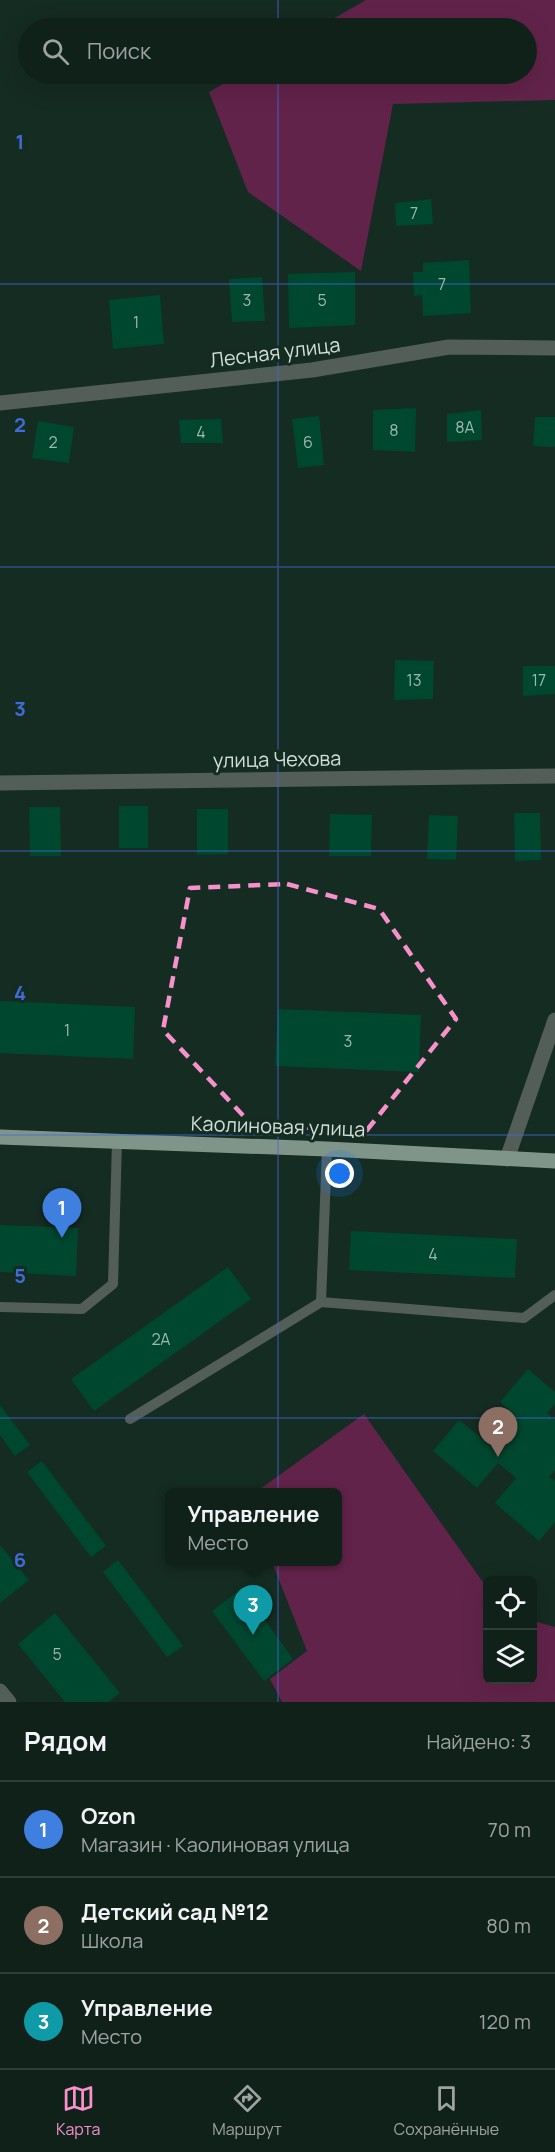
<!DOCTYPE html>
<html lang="ru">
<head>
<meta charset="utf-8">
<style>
  :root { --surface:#10211a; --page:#1e2e27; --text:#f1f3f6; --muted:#9ca3a2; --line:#303e39; --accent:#f890cc }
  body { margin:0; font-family:Manrope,sans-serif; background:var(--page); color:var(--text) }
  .controls { position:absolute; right:18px; bottom:18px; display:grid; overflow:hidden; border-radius:9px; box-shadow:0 6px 24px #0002 }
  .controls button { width:54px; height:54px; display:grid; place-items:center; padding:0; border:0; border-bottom:2px solid var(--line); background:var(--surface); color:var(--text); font:30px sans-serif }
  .you { position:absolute; left:340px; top:1174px; width:21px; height:21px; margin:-15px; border:4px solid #fff; border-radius:50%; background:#1a73e8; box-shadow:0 0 0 9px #1a73e833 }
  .badge { display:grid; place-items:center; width:39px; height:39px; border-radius:50%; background:var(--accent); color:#fff; font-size:20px; font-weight:700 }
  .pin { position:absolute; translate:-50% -50px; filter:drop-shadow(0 2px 3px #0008) }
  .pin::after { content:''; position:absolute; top:32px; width:21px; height:18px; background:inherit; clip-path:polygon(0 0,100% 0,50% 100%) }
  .popup { position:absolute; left:165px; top:1488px; width:177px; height:78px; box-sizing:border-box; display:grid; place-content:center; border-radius:9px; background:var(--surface); filter:drop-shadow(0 2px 4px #0005); font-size:20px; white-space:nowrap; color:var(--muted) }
  .popup b { font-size:22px; color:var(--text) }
  .popup::after { content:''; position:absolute; left:50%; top:100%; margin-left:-12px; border:12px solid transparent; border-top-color:var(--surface) }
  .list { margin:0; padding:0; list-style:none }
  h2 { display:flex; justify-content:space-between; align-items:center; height:78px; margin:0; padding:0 24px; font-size:26px }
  h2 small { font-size:20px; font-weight:400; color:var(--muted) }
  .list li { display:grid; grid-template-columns:39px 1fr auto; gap:18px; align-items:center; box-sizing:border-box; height:96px; padding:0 24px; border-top:2px solid var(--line) }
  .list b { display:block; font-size:22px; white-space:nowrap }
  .list p { margin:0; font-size:20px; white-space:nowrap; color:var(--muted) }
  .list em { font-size:20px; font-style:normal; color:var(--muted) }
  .icon { flex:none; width:33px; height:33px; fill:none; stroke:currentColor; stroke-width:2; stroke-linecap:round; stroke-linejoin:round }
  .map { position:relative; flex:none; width:555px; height:1702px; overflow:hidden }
  .search { position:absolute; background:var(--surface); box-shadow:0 6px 24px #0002; left:18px; right:18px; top:18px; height:66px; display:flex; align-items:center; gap:15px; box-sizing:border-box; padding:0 21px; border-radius:33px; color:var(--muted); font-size:22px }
  .sheet { height:366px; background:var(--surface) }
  nav { display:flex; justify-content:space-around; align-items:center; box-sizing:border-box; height:84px; border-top:2px solid var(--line); background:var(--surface); font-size:16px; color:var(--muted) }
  nav a { display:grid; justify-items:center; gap:3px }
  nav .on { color:var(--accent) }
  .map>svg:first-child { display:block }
  .green { fill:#62234a }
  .building { fill:#004730 }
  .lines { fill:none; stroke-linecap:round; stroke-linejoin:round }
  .lane { stroke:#535e58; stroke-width:10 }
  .street { stroke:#535e58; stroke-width:15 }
  .primary { stroke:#7f958a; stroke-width:15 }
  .marked { fill:none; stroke:#f890cc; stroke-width:4.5; stroke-dasharray:12 8; stroke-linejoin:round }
  .grid { fill:none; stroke:#416bd8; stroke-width:1.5; stroke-opacity:0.55 }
  .labels { text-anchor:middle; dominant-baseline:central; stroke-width:6; stroke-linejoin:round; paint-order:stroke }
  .number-label { font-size:16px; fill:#9db9ae }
  .street-label { font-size:20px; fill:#d1dfd8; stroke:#152c22 }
  .grid-label { font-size:20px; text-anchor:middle; font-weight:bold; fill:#416bd8; stroke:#152c22; stroke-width:6; stroke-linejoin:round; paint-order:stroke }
</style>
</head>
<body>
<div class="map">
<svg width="555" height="1702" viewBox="0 0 555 1702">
  <rect width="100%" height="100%" fill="#152c22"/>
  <path class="green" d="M366 0H555V100L393 104 361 271 248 192 209 92 240 74H526V28H317Z
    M364 1414 487 1588 488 1680H532L533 1621 555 1627V1702H282L270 1679 307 1651 272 1562H337V1492H256Z"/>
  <path class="building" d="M431 199 433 224 396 226 395 203Z
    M469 260 471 313 423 316 422 295 414 296 413 272H423V263Z
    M355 272V325L289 328 288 274Z
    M262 277 265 321 232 322 229 279Z
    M160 295 164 344 113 349 109 300Z
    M416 408 415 452 373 450V410Z
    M481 410 482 440 447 442V414Z
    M319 416 324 465 298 468 292 419Z
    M535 417H555V447L533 446Z
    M221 419 223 443H181L179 420Z
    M38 421 74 427 69 463 32 458Z
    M395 660 434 661 433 699 394 700Z
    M523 666H555V694L523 696Z
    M119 806H148V848H119Z
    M29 807H60L61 856H30Z
    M197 809H228V854L197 855Z
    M514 813H540L541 860 515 861Z
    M330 814 372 815 371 856H329Z
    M429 815 458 816 456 860 427 859Z
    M0 1001 135 1007 133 1059 0 1053Z
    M278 1009 421 1015 419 1072 275 1066Z
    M0 1225 78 1228 76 1276 0 1272Z
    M351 1231 517 1239 515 1278 349 1270Z
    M228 1267 251 1299 94 1411 71 1379Z
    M528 1369 555 1392V1404L547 1413 555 1420V1470L549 1477 555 1481V1522L539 1541 495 1503 516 1478 498 1463 477 1488 433 1451 459 1420 488 1443 513 1413 500 1402Z
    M0 1405 30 1445 15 1456 0 1435Z
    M42 1461 106 1546 91 1557 27 1472Z
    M0 1545 29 1580 0 1603Z
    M118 1560 183 1646 167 1657 103 1572Z
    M242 1588 293 1659 264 1681 212 1611Z
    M55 1613 120 1693 108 1702H65L18 1644Z"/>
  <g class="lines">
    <path class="lane" d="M321 1302 327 1149
      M0 1307 82 1309 113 1284 117 1141
      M130 1419 321 1302 524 1318 555 1295"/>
    <path class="street" d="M0 403 312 370 449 347 555 348
      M0 783 555 776
      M507 1159 555 1020
      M0 1691 9 1702"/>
    <path class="primary" d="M0 1137 327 1149 555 1161"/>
  </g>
  <path class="marked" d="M287 884 379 909 456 1019 367 1130 252 1125 163 1030 190 888Z"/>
  <path class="grid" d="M278 0V28M278 74V1702M0 284H555M0 567H555M0 851H555M0 1135H555M0 1418H555"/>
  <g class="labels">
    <g class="number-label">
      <text x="414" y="213">7</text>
      <text x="442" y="284">7</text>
      <text x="247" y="300">3</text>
      <text x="322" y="300">5</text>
      <text x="136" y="322">1</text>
      <text x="465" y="427">8А</text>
      <text x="394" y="430">8</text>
      <text x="201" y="432">4</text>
      <text x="53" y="442">2</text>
      <text x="308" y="442">6</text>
      <text x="414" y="680">13</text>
      <text x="539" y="680">17</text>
      <text x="67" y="1030">1</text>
      <text x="348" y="1041">3</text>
      <text x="433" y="1254">4</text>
      <text x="161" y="1339">2А</text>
      <text x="57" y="1654">5</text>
    </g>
    <g class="street-label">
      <text transform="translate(275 352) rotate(-7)">Лесная улица</text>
      <text transform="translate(277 759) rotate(-1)">улица Чехова</text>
      <text transform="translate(278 1126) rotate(2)">Каолиновая улица</text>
    </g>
  </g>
  <g class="grid-label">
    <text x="20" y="149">1</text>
    <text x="20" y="432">2</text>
    <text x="20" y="716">3</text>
    <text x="20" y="1000">4</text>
    <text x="20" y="1283">5</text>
    <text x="20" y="1567">6</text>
  </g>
</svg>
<div class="controls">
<button><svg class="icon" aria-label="locate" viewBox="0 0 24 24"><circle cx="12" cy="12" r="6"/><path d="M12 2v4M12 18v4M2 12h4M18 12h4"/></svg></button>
<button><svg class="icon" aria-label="layers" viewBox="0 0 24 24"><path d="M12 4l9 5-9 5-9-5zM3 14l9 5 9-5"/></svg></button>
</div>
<div class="you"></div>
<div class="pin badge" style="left:62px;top:1238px;background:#3f7fe0">1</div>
<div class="pin badge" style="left:498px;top:1457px;background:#8d6e63">2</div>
<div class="pin badge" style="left:253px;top:1635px;background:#0f9aa8">3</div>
<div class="popup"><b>Управление</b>Место</div>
<div class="search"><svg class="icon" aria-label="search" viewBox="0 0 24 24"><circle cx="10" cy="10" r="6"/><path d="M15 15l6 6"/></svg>Поиск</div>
</div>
<section class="sheet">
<h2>Рядом<small>Найдено: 3</small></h2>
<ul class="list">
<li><span class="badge" style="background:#3f7fe0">1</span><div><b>Ozon</b><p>Магазин · Каолиновая улица</p></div><em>70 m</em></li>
<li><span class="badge" style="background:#8d6e63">2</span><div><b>Детский сад №12</b><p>Школа</p></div><em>80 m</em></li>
<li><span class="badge" style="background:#0f9aa8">3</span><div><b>Управление</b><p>Место</p></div><em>120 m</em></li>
</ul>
</section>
<nav>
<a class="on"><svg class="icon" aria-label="map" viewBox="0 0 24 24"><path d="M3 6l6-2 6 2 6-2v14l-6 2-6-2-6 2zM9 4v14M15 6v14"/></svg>Карта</a>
<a><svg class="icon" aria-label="directions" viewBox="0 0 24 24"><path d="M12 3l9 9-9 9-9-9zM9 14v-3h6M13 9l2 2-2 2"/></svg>Маршрут</a>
<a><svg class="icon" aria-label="saved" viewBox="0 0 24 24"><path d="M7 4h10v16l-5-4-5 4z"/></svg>Сохранённые</a>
</nav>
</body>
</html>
